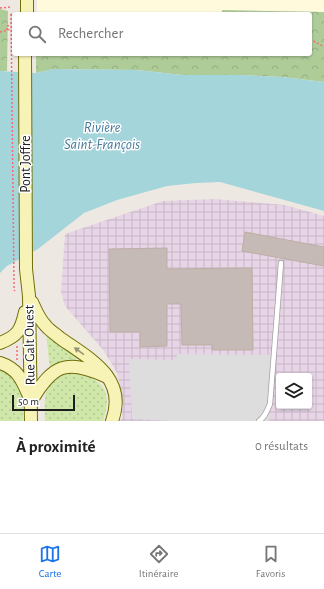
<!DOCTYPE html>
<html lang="fr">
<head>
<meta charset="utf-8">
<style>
  :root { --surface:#fff; --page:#f2f2f2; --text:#222; --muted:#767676; --line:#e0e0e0; --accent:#1a73e8 }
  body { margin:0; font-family:"Alegreya Sans",sans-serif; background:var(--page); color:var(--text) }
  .controls { position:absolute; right:12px; bottom:12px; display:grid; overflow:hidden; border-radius:4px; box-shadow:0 1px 3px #0004 }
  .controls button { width:36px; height:36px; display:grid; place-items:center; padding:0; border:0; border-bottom:1px solid var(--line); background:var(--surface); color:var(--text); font:20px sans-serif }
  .scale { position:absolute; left:12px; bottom:10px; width:63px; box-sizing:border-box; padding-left:4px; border:2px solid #1d1d1d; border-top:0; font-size:11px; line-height:14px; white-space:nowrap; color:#1d1d1d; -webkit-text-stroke:3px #fff; paint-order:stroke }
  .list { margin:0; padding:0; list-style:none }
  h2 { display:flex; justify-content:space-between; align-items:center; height:52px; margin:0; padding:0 16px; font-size:17px }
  h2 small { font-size:13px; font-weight:400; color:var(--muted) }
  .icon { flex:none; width:22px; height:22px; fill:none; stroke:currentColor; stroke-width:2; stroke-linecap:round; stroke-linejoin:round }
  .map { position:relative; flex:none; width:324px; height:421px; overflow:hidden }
  .search { position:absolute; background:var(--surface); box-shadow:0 1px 3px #0004; left:12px; right:12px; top:12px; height:44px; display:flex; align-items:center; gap:10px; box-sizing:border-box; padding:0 14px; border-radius:4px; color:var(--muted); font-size:15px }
  .sheet { height:112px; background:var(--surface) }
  nav { display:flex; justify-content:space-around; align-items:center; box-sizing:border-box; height:56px; border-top:1px solid var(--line); background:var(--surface); font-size:11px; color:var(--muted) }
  nav a { display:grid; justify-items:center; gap:2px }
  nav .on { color:var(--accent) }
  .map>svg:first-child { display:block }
  .industrial { fill:url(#industrial-grid); fill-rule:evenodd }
  .education { fill:#fefadb }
  .grass { fill:url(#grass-dots) }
  .forest { fill:url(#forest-crowns) }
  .parking { fill:#ddd }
  .water { fill:#a4d5db }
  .building { fill:#c5bab6; stroke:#bfada5 }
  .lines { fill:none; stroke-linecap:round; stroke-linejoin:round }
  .lane-casing { stroke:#a1a1a1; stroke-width:6 }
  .secondary-casing { stroke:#706e07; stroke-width:14 }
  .path { stroke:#f66b6f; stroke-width:1.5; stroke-dasharray:2 2; stroke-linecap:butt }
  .lane { stroke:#fff; stroke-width:4.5 }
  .secondary { stroke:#f7f3b7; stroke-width:12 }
  .path-bridge { stroke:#f66b6f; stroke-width:1.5; stroke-dasharray:2 2; stroke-linecap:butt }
  .oneway { fill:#959372 }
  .labels { text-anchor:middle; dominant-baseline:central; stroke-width:3; stroke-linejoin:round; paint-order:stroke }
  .street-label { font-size:14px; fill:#1d1d1d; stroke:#fff }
  .water-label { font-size:15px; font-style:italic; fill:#467a9a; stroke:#fff }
</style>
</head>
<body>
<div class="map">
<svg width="324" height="421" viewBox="0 0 324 421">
  <defs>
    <pattern id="industrial-grid" width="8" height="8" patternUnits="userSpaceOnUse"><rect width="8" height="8" fill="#e7d4e6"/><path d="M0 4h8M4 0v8" fill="none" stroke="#c6b6c5"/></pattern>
    <pattern id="grass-dots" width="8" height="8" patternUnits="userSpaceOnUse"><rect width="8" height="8" fill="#cfe7a9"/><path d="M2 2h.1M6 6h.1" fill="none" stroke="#b1c691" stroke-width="1.8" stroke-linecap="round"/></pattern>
    <pattern id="forest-crowns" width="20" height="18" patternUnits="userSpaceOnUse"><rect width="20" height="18" fill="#aecc98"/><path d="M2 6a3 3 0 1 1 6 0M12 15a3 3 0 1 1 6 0" fill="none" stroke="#95af83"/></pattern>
  </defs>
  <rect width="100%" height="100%" fill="#eee8e2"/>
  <path class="industrial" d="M214 199 285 205 324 216V421H120L122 417 121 389 117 373 104 351 65 306 61 292 65 234 163 201ZM279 376H309V406H279Z"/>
  <path class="education" d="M37 0H324V12L222 10V14H37Z"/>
  <path class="grass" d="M46 332 82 358 61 363 50 370Z
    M0 367 13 375 22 392 23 421H0Z
    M72 370C101 379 114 389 103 421H45C45 406 42 386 57 377 62 374 67 372 72 370Z"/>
  <path class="forest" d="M0 9 8 11 7 71H0Z
    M222 10 324 12V82L283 77 236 75H183L136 70 54 69 36 73V54H310V14H222Z"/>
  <path class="parking" d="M177 354 272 355 269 421H170L132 419 129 359 176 360Z"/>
  <path class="water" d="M54 69 136 70 183 75H236L283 77 324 82V211L220 182 196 183 167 186 117 200 84 213 38 249 7 266 0 273V71L36 73Z"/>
  <path class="building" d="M245 232 324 247V266L242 251Z
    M167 248V269L252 268 253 350H212V345H182L181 304H167V346L140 347V332H110L109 249Z"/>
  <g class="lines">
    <g class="lane-casing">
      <path id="lane" d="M259 421C265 417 267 411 270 404L281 263"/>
    </g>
    <g class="secondary-casing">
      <path id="secondary" d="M27 14V0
        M25 54 26 269 29 296 31 421
        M32 302C36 311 39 319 46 326 50 331 56 334 60 338 90 359 128 378 112 421
        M0 343C18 336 21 330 25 312
        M0 363C18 369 22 380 29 396
        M32 400C53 364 67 359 105 376"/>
    </g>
    <path class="path" d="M0 8 11 7
      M11 14 14 16
      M7 30V26L11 25
      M0 32 11 29
      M310 39 324 47
      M14 282V290L15 291
      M17 360V346"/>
    <use href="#lane" class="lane"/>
    <use href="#secondary" class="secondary"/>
    <path class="path-bridge" d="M11 14 14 282"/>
  </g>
  <defs><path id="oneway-solid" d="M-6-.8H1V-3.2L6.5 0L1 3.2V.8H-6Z"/></defs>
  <use class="oneway" href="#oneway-solid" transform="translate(79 351) rotate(-144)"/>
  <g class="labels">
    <g class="street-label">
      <text transform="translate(26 164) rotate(-90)">Pont Joffre</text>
      <text transform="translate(30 345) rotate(-91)">Rue Galt Ouest</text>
    </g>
    <g class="water-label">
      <text x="102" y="127">Rivière<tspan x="102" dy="17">Saint-François</tspan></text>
    </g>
  </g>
</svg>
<div class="controls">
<button><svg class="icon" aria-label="layers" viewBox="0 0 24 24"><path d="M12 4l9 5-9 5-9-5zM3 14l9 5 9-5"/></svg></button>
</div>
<div class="scale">50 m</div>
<div class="search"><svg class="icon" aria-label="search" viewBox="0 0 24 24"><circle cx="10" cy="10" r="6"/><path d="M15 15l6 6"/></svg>Rechercher</div>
</div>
<section class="sheet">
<h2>À proximité<small>0 résultats</small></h2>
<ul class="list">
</ul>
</section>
<nav>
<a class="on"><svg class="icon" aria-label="map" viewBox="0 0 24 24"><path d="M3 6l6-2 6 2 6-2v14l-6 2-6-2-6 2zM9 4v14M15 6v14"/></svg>Carte</a>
<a><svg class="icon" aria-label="directions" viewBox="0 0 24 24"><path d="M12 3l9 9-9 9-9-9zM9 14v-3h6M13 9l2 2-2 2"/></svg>Itinéraire</a>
<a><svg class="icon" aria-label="saved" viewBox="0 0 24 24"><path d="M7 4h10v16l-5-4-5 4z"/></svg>Favoris</a>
</nav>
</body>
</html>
